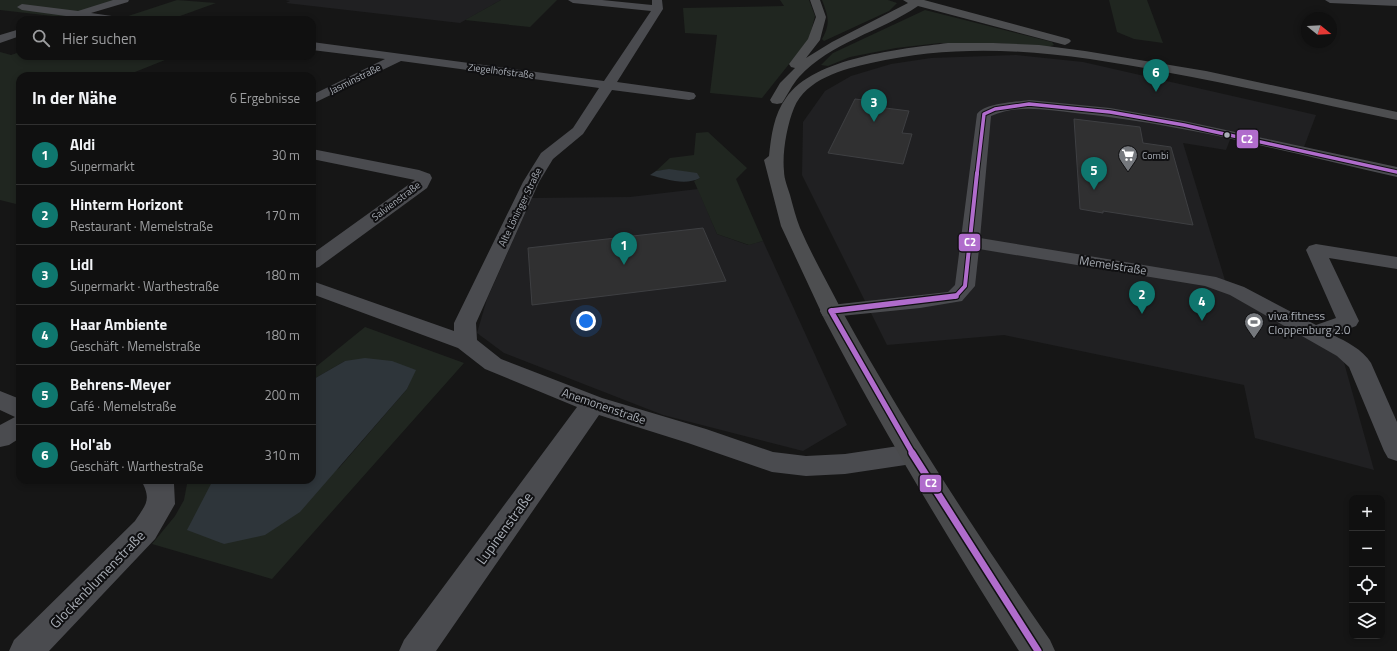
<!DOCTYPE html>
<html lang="de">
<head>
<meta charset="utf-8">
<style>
  :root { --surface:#101010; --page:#191919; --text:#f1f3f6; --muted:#9c9d9f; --line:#303030; --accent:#0f766e }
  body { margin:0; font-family:"Titillium Web",sans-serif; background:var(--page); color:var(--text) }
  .controls { position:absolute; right:12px; bottom:12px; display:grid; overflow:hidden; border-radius:8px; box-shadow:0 2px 6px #0003 }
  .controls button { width:36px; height:36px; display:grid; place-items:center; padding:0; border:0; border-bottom:1px solid var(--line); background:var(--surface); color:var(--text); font:20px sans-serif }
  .compass { position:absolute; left:1301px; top:12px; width:36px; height:36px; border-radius:50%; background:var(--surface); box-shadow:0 2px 6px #0003; rotate:108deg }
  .you { position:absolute; left:586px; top:321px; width:14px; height:14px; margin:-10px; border:3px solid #fff; border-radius:50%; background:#1a73e8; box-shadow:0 0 0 6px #1a73e833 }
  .badge { display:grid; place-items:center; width:26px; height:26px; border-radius:50%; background:var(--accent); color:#fff; font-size:13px; font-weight:700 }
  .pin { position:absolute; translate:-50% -33px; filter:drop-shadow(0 1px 2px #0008) }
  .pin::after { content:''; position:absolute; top:21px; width:14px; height:12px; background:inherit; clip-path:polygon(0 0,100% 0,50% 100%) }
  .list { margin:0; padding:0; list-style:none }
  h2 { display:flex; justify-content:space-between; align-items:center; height:52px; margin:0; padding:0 16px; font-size:17px }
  h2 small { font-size:13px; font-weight:400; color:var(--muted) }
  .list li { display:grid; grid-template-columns:26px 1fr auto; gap:12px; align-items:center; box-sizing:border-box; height:60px; padding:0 16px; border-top:1px solid var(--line) }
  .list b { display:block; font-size:15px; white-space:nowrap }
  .list p { margin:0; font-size:13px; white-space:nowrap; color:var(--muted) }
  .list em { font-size:13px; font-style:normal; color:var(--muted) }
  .icon { flex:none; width:22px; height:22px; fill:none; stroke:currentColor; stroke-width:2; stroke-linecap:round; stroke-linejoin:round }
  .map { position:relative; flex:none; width:1397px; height:651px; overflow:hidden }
  .search { position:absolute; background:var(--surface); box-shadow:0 2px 6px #0003; left:16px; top:16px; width:300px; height:44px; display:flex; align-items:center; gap:10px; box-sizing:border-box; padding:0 14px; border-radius:12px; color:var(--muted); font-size:15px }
  .panel { position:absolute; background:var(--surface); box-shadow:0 2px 6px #0003; left:16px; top:72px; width:300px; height:412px; border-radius:12px }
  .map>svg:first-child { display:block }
  .built { fill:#202022 }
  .green { fill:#202620 }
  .water { fill:#2e353a }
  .building { fill:#303031; stroke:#3e3f42 }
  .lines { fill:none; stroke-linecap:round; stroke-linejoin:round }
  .street { fill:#4a4b4f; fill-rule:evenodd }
  .secondary { fill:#494a4c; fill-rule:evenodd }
  .highway { fill:#4d4e50; fill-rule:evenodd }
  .bus-1-far3-casing { stroke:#101012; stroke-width:5.5 }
  .bus-1-far2-casing { stroke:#101012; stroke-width:6 }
  .bus-1-far1-casing { stroke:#101012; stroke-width:8 }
  .bus-1-casing { stroke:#101012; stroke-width:10 }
  .bus-1-far3 { stroke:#b06ccc; stroke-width:3.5 }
  .bus-1-far2 { stroke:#b06ccc; stroke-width:4 }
  .bus-1-far1 { stroke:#b06ccc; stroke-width:5.5 }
  .bus-1 { stroke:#b06ccc; stroke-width:7 }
  .bus-dot { fill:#a8adb5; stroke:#101012; stroke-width:1.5 }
  .labels { text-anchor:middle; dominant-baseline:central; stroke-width:4; stroke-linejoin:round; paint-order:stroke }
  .far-street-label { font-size:10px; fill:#a8adb5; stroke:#101012 }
  .far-poi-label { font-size:10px; fill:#a8adb5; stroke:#101012; text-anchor:start }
  .street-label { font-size:12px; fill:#a8adb5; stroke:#101012 }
  .poi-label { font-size:12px; fill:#a8adb5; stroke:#101012; text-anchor:start }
  .near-street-label { font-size:14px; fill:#a8adb5; stroke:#101012 }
  .line-badge { stroke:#101012; stroke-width:1.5 }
  .badge-label { font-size:11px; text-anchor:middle; font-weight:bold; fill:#fff }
</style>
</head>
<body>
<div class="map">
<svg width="1397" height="651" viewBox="0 0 1397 651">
  <rect width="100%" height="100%" fill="#161616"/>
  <path class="built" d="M285 0H501L460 23 286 3 290 1Z
    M1016 55 1083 62 1316 115 1304 147 1233 132 1226 150 1183 143 1228 290 1343 359 1374 470 1255 438 1244 385 1004 335 887 345 802 175 803 122 825 91 851 76 891 64 931 58Z
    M698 189 717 234 748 245 763 241 847 425 803 451 663 415 504 353 477 333 487 299 532 198 630 197Z"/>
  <path class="green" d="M0 0H119L61 17 0 10Z
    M177 0 216 3 169 20H116Z
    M501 0H557L530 27 465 20Z
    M780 0H809L815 16 809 39 762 98 710 93 717 35 685 33 683 8 784 6Z
    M822 0H888L897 3 889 11 824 41 822 39C831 23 828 16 822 0Z
    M1109 0H1147L1163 43 1134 39 1117 32Z
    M925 10 1052 42 1054 45 1048 47 994 43H940L896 48 850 57 828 66 821 65 833 53Z
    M0 52 11 55 20 52V56H175L130 74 140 76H20V205L0 200Z
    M708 132 747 168 736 179 763 241 749 245 717 234 694 181 700 178C683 170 675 169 656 171L670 158 694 155 696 133Z
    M365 327 464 363 272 579 152 544 175 516 184 500 187 484 184 480H213L209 491 223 544 339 468 407 389 415 370 345 361 312 380V370Z"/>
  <path class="water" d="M669 169 697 173 700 178C685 186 665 179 650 175L656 171Z
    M365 358 392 361 416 370 407 389 300 512 265 535 224 544 187 530 213 480H312V380L345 361Z"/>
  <path class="building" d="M855 99 872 101 870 106 909 111 902 133 912 134 903 164 828 153Z
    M1074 119 1140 127 1143 143 1171 147 1193 225 1103 211V213L1080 209Z
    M703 228 726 281 532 305 528 248Z"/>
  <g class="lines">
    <path class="street" d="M113 0H129L128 2 91 13 119 17 125 20H95L22 10 17 7 22 4 78 11Z
      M568 0H602L652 5V0H662L663 9 617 82 689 92 694 93 696 96 694 99 689 100 612 90 583 134 553 159 539 182 476 323 477 340 501 359 602 398 706 429 773 452 806 456 845 454 912 444 921 447 925 454 921 461 912 464 845 474 806 476 772 472 688 443 599 415 436 651H399L404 640 577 407 485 369 458 348 312 294V281L454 331V323L523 182 541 153 573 128 599 88 401 61 312 104V95L385 59 312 50V42L604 81 651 11 573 3Z
      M1325 0H1397V6L1330 3Z
      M20 29V36L0 43V35Z
      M1029 100 1110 108 1184 121 1397 167V177C1291 153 1184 124 1075 113 1047 110 1017 104 991 116L980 238 1216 277 1244 287 1316 325 1336 318 1306 250 1309 246 1316 244 1397 257V269L1329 258 1359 321 1356 326 1333 335C1347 342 1362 349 1371 363L1397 422V461L1388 458 1384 451 1349 367 1337 356 1230 295 1205 286 979 249 975 286 962 301 920 308 831 317 823 316 820 311 823 306 831 305 948 292 955 285 977 114C985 103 1016 102 1029 100Z
      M312 149 419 170 430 174 432 178 427 188 319 267 312 269V254L415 180 312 159Z
      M0 391 20 399V438L9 445 0 447V425L15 417 0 410Z
      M141 480H172L174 484 175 504 155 539 49 651H9L14 640 135 521C146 504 152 500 141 480Z"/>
    <path class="secondary" d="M831 305 839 306 842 311C905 425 976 533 1050 640L1055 651H1019C949 540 881 428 820 311L823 306Z"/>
    <path class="highway" d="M810 0H820L826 17 820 40 806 58 832 42 908 3 903 0H924L1069 39 1071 41 1069 43 1065 45 918 6C880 32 831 42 799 77 792 85 788 94 782 103L777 104 772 103 770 100 780 83 795 68 791 67 789 64 808 39 816 17Z
      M948 43H993L1039 45 1085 51 1206 71 1397 112V120C1320 104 1243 86 1165 72 1065 53 972 40 871 63 843 69 806 79 794 108 787 125 782 153 784 171 784 179 788 188 790 195 793 206 796 218 800 228 812 256 828 283 842 311L839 316 831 317 823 316 781 226 764 160 769 156C771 136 774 114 786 98 814 57 901 49 948 43Z"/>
    <g class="bus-1-far3-casing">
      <path id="bus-1-far3" d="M977 174 984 114 995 109 1029 104 1110 112 1184 125 1397 172"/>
    </g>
    <g class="bus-1-far2-casing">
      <path id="bus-1-far2" d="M952 297H955L965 286 977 173"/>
    </g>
    <g class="bus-1-far1-casing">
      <path id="bus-1-far1" d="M831 311 956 296
        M831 311 913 454"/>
    </g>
    <g class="bus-1-casing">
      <path id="bus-1" d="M912 453 1038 651"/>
    </g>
    <use href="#bus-1-far3" class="bus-1-far3"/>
    <use href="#bus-1-far2" class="bus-1-far2"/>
    <use href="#bus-1-far1" class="bus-1-far1"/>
    <use href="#bus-1" class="bus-1"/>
  </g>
  <defs>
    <g id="supermarket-pin" transform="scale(1)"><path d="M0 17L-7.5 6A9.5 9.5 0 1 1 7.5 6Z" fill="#75787d" stroke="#101012"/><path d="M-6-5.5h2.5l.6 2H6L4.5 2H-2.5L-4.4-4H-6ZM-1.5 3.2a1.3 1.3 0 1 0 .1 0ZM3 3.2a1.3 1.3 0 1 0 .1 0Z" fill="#fff"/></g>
    <g id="stadium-pin" transform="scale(1)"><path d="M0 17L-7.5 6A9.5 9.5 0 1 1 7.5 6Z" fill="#75787d" stroke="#101012"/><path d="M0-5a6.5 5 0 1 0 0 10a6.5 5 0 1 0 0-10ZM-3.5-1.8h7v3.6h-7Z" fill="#fff"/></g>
  </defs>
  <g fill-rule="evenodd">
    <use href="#supermarket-pin" x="1128" y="155"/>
    <use href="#stadium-pin" x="1254" y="322"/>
  </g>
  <circle class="bus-dot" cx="1227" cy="135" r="3.5"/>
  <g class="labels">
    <g class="far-street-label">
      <text transform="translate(501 71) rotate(7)">Ziegelhofstraße</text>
      <text transform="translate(355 79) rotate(-26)">Jasminstraße</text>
      <text transform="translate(396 201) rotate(-37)">Salvienstraße</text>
      <text transform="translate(520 207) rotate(-64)">Alte Löninger Straße</text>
    </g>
    <g class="far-poi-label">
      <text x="1142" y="155">Combi</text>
    </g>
    <g class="street-label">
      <text transform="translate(1113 265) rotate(9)">Memelstraße</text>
      <text transform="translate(604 406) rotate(19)">Anemonenstraße</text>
    </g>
    <g class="poi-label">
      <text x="1268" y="315">viva fitness<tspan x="1268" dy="14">Cloppenburg 2.0</tspan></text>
    </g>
    <g class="near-street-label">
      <text transform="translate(504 528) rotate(-54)">Lupinenstraße</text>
      <text transform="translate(97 579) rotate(-46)">Glockenblumenstraße</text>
    </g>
  </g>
  <g class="line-badge">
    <rect x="1236" y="129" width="23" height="20" rx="4" fill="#b06ccc"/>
    <rect x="958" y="233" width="23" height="19" rx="4" fill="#b06ccc"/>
    <rect x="919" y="474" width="23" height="19" rx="4" fill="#b06ccc"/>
  </g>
  <g class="badge-label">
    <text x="1247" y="143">C2</text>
    <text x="970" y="246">C2</text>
    <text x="931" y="487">C2</text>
  </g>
</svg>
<div class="controls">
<button>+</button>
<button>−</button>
<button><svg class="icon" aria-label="locate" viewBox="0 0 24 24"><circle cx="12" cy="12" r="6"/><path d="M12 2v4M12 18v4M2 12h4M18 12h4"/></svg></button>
<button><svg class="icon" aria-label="layers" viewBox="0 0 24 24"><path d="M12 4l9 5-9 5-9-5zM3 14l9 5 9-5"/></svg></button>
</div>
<svg class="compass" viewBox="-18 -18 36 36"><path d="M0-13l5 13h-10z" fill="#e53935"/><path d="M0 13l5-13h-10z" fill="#9c9d9f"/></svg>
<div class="you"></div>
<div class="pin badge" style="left:624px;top:265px">1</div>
<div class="pin badge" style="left:1142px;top:314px">2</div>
<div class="pin badge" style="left:874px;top:122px">3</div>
<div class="pin badge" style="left:1202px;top:321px">4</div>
<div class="pin badge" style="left:1094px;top:190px">5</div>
<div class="pin badge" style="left:1156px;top:92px">6</div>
<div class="search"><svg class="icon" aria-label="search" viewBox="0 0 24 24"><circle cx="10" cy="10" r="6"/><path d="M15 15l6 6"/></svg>Hier suchen</div>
<section class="panel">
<h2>In der Nähe<small>6 Ergebnisse</small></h2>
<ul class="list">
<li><span class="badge">1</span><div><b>Aldi</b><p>Supermarkt</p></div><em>30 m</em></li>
<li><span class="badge">2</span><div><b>Hinterm Horizont</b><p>Restaurant · Memelstraße</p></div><em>170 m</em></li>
<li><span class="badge">3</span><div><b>Lidl</b><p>Supermarkt · Warthestraße</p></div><em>180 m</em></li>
<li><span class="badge">4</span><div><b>Haar Ambiente</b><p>Geschäft · Memelstraße</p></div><em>180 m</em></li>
<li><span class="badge">5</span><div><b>Behrens-Meyer</b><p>Café · Memelstraße</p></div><em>200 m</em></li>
<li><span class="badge">6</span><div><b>Hol'ab</b><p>Geschäft · Warthestraße</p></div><em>310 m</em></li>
</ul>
</section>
</div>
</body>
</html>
